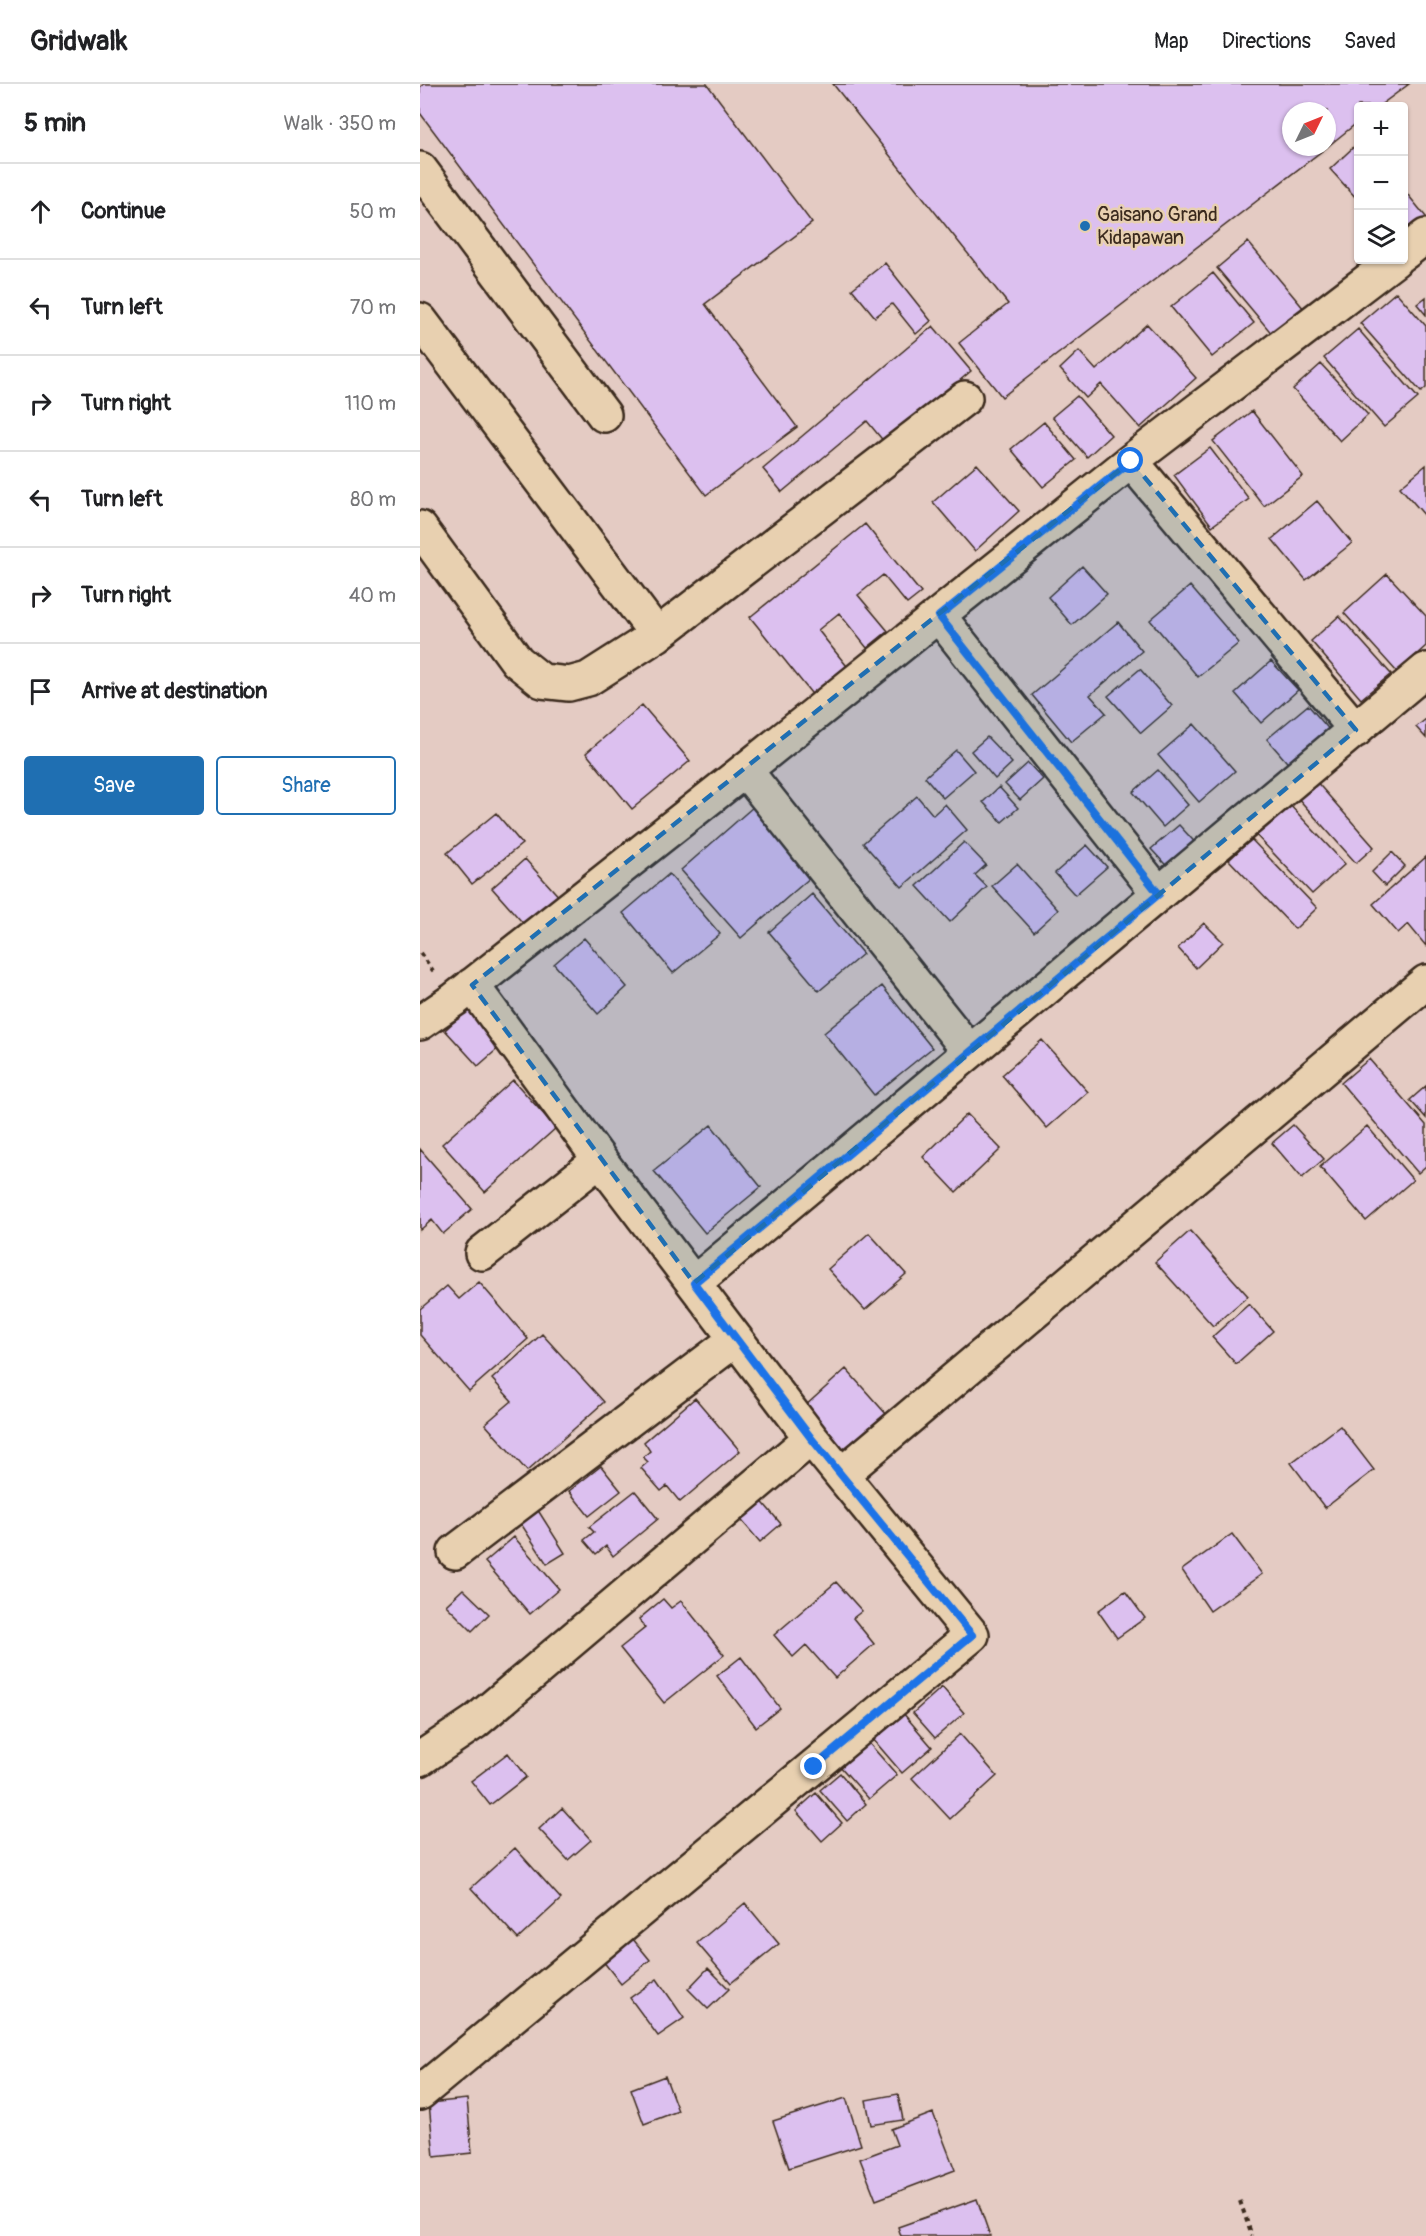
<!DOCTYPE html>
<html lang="en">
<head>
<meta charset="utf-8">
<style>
  :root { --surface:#fff; --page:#f6f6f6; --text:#202124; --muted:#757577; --line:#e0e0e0; --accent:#1f6fb2 }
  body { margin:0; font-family:Pangolin,sans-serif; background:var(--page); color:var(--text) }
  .controls { position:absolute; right:18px; top:18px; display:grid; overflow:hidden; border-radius:6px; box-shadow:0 2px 4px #0004 }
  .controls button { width:54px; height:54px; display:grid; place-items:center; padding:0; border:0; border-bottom:2px solid var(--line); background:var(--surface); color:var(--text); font:30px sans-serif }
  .compass { position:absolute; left:862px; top:18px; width:54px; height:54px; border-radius:50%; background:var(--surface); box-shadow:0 2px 4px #0004; rotate:47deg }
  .stop { position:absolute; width:18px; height:18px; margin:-14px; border:4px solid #1a73e8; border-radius:50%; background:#fff }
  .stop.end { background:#1a73e8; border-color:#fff; box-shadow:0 2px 6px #0008 }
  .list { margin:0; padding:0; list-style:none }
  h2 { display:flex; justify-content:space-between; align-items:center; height:78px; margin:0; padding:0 24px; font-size:26px }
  h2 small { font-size:20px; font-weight:400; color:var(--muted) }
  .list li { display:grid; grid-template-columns:39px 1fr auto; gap:18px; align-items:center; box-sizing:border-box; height:96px; padding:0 24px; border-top:2px solid var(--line) }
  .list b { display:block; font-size:22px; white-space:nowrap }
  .list em { font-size:20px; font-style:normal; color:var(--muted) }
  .actions { display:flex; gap:12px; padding:18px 24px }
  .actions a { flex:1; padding:14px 0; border:2px solid var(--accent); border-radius:6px; text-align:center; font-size:21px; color:var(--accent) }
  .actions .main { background:var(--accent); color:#fff }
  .icon { flex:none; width:33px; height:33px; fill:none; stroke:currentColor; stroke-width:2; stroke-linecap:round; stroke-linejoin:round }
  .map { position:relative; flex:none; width:1006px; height:2152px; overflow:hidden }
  header { display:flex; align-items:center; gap:36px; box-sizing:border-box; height:84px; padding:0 30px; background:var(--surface); border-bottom:2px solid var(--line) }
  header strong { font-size:28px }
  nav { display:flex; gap:33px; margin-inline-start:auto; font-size:21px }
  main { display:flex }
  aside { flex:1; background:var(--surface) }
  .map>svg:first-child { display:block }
  .building { fill:#dcc0ef; stroke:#3b2a1e; stroke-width:1.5 }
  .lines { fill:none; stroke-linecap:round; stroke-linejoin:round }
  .minor-casing { stroke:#3b2a1e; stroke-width:38 }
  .path { stroke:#3b2a1e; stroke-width:4; stroke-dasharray:4.5 4.5; stroke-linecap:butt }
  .minor { stroke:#e8d0b0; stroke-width:33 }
  .route { stroke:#1a73e8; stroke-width:8 }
  .marked { fill:#1f6fb2; fill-opacity:0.2; stroke:#1f6fb2; stroke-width:4.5; stroke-dasharray:12 8; stroke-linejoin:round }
  .poi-dot { fill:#1f6fb2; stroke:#e8d0b0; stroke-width:2 }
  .labels { text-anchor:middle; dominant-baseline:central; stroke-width:5; stroke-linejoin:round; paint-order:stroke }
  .poi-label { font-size:20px; fill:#3b2a1e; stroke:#e8d0b0; text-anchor:start }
</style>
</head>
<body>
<header>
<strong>Gridwalk</strong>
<nav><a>Map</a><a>Directions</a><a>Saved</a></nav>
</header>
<main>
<aside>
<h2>5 min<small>Walk · 350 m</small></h2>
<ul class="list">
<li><svg class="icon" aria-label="ahead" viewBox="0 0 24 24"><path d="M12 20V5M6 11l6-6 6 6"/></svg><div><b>Continue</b></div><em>50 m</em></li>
<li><svg class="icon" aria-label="left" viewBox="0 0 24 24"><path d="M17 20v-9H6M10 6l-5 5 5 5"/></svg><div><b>Turn left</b></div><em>70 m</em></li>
<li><svg class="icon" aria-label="right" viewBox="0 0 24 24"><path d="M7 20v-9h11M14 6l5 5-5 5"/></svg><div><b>Turn right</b></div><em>110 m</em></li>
<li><svg class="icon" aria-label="left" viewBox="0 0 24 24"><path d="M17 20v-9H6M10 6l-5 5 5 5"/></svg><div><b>Turn left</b></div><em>80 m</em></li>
<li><svg class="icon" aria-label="right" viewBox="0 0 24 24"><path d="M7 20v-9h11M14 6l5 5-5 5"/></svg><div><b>Turn right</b></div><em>40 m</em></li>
<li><svg class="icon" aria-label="arrive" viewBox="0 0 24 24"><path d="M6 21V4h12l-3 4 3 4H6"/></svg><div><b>Arrive at destination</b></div></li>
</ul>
<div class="actions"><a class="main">Save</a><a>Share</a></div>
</aside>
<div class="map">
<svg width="1006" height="2152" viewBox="0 0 1006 2152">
  <rect width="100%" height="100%" fill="#e4cbc3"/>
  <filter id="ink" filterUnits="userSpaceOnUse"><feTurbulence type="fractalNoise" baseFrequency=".0167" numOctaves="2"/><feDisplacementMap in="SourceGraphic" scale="12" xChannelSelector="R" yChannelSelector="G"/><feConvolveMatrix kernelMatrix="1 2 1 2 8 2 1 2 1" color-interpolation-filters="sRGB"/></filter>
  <g filter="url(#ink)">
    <path class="building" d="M4 0H287L392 139 285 220 377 343 286 411 0 29V3Z
      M413 0H989L959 22H938V38L907 63V27H871V63H907L582 313 539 259 588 220Z
      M938 59V116L910 85Z
      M984 106 1006 133V138L984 158Z
      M828 158 884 225 853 251 797 184Z
      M465 179 511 237 496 250 472 220 455 233 432 205Z
      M793 189 834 239 792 273 751 223Z
      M976 208 1006 242V304L1001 308 940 239Z
      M1006 213V231L997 220Z
      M727 240 776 294 720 344 681 300 666 314 640 285 659 267 676 286Z
      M513 242 551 287 465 359 447 337 362 408 343 385Z
      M938 245 998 314 964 343 904 274Z
      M901 280 948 331 920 357 873 305Z
      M657 312 691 351 667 373 632 333Z
      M832 327 883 392 844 422 793 357Z
      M624 338 656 376 623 403 591 365Z
      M790 364 829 415 792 442 754 391Z
      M557 380 599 427 555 467 513 418Z
      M1006 381V433L980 403Z
      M897 417 932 459 886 496 852 455Z
      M445 440 501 509 487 520 463 491 438 511 468 547 447 564 419 529 398 546 430 586 395 614 330 533Z
      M662 482 687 510 652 541 628 513Z
      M967 490 1006 532V562L977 588 924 529Z
      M770 502 819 559 778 593 730 536Z
      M919 532 971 590 941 615 891 557Z
      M698 538 722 567 670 611 686 629 651 658 612 611Z
      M851 577 878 606 841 639 815 609Z
      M720 585 752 622 721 649 688 612Z
      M222 621 270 677 212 725 166 669Z
      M888 621 912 649 872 684 847 655Z
      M1006 635V654L996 643Z
      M774 640 815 687 779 718 738 671Z
      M567 653 592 679 575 695 551 667Z
      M536 666 554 687 523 714 505 693Z
      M608 679 623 695 600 716 585 700Z
      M738 686 768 721 743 743 713 708Z
      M894 695 954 763 936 779 876 712Z
      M579 703 598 724 582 738 563 718Z
      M497 712 513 731 525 720 547 746 482 803 443 759Z
      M868 719 925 780 892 810 835 750Z
      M333 723 392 792 321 854 261 786Z
      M76 729 102 760 52 800 27 769Z
      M759 741 781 765 754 790 731 765Z
      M831 755 897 824 875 845 809 776Z
      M544 758 566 781 555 791 567 803 530 838 497 802Z
      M667 761 687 783 655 811 635 789Z
      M972 768 985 782 965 802 952 788Z
      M1006 773V862L988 840 978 849 953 820Z
      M105 775 142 816 109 846 72 804Z
      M597 780 638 826 614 848 572 802Z
      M249 790 300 850 253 889 203 829Z
      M392 810 443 870 399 907 349 848Z
      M784 839 803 858 776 884 758 864Z
      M164 854 207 903 178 930 134 880Z
      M462 902 512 964 454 1011 404 949Z
      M49 924 82 961 58 982 25 946Z
      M622 956 668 1008 627 1044 582 991Z
      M949 975 1006 1041V1082L998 1089 921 999Z
      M93 996 136 1044 65 1108 22 1060Z
      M1006 1002V1034L990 1016Z
      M547 1030 581 1065 536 1108 503 1073Z
      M291 1041 341 1103 285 1149 234 1087Z
      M873 1041 904 1075 882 1094 852 1059Z
      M947 1042 993 1096 946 1137 900 1083Z
      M0 1065 52 1125 23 1150 12 1136 0 1146Z
      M770 1147 828 1212 793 1242 735 1178Z
      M449 1149 486 1190 445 1226 408 1185Z
      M59 1198 108 1255 49 1307 0 1251V1225L27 1202 39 1215Z
      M829 1220 853 1247 816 1280 792 1253Z
      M122 1250 184 1318 107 1387 65 1340 92 1317 72 1295Z
      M426 1285 467 1331 425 1369 384 1323Z
      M275 1314 320 1367 260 1418 247 1402 241 1407 221 1384 228 1378 223 1373 230 1367 224 1358Z
      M920 1342 954 1386 905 1424 871 1379Z
      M181 1382 201 1407 169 1432 149 1407Z
      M215 1407 238 1435 193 1472 186 1462 176 1470 164 1456 174 1448 169 1443Z
      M339 1414 361 1440 340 1458 317 1431Z
      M114 1420 145 1469 127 1480 96 1432Z
      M812 1450 842 1490 790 1527 762 1486Z
      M94 1453 139 1505 110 1530 65 1478Z
      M416 1498 442 1527 433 1534 454 1560 415 1594 386 1561 373 1573 354 1551Z
      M43 1505 69 1530 52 1547 26 1521Z
      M705 1507 725 1534 697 1554 678 1527Z
      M243 1515 251 1524 261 1517 304 1571 244 1619 200 1564 225 1544 219 1535Z
      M321 1573 360 1624 336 1643 297 1592Z
      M522 1603 544 1629 515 1654 493 1629Z
      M482 1628 512 1663 482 1689 452 1654Z
      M540 1650 577 1692 530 1735 492 1694Z
      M447 1657 477 1691 449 1715 419 1681Z
      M88 1669 106 1693 70 1721 51 1697Z
      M420 1689 446 1720 427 1737 400 1706Z
      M396 1709 422 1739 402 1757 376 1727Z
      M142 1724 171 1756 148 1776 119 1745Z
      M95 1764 141 1815 98 1855 51 1804Z
      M325 1819 359 1860 311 1899 277 1859Z
      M208 1849 230 1876 201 1900 179 1872Z
      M288 1884 309 1905 288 1925 268 1905Z
      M237 1895 264 1934 238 1952 210 1914Z
      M245 1992 258 2027 224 2040 211 2005Z
      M478 2010 483 2036 451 2041 446 2016Z
      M426 2014 441 2061 369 2084 353 2037Z
      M47 2015 52 2069 14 2073 9 2019Z
      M513 2029 535 2086 456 2116 440 2075 477 2061 471 2045Z
      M557 2115 570 2152H481L478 2143Z"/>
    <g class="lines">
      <g class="minor-casing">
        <path id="minor" d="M0 85 184 331
          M984 169 1006 152
          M0 236 237 551
          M711 377 936 646
          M0 444 97 577 122 597 149 600 168 595 237 551 545 314
          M519 532 739 810
          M325 686 549 967
          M52 901 180 1076
          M0 939 35 915 325 686 711 377 975 176
          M274 1199 1006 586
          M422 1390 1006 898
          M35 1468 316 1255
          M0 1675 55 1638 391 1354
          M0 2009 552 1551 391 1354 180 1076 62 1169"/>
      </g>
      <path class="path" d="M0 869 14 888
        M820 2117 832 2152"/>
      <use href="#minor" class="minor"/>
    </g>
  </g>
  <g class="lines" filter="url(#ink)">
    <path class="route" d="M394 1683 552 1551 391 1354 274 1199 739 810 519 532 711 377"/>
  </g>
  <path class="marked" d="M711 377 936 646 274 1199 52 901Z"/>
  <circle class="poi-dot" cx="665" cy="142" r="6"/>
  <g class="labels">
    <g class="poi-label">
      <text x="677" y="130">Gaisano Grand<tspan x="677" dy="23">Kidapawan</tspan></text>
    </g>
  </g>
</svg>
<div class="controls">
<button>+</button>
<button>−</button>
<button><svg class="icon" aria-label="layers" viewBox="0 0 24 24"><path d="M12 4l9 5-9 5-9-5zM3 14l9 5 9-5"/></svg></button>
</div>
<svg class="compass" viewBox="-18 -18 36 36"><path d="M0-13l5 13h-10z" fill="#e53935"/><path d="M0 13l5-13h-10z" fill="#757577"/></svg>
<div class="stop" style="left:711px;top:377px"></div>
<div class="stop end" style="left:394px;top:1683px"></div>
</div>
</main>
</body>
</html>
